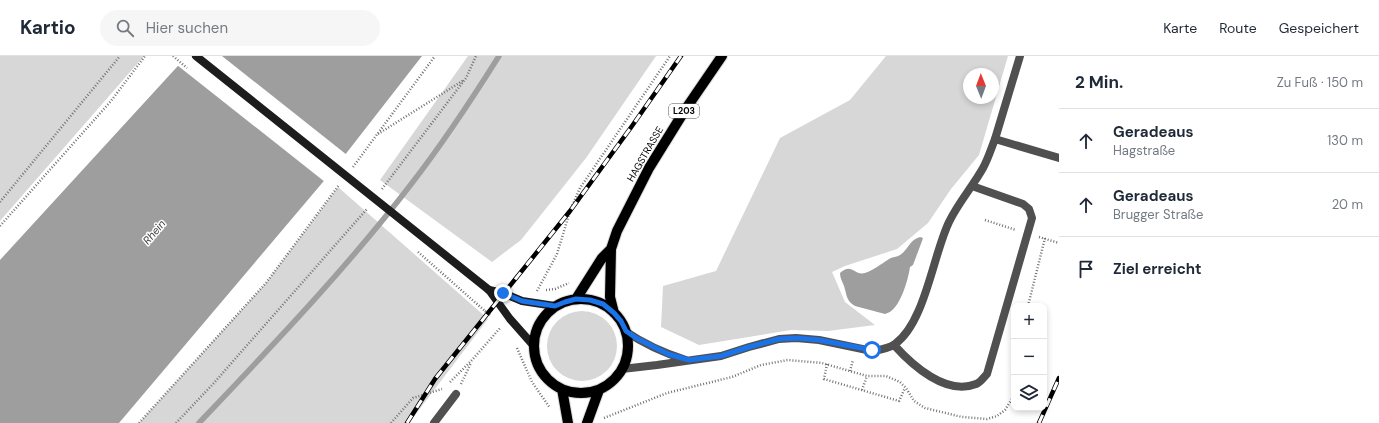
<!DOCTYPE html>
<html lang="de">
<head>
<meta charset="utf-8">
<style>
  :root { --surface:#fff; --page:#f6f6f7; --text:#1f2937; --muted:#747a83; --line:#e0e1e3 }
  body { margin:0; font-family:"DM Sans",sans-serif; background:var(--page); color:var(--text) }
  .controls { position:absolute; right:12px; bottom:12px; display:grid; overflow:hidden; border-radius:8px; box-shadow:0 2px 6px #0003 }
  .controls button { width:36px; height:36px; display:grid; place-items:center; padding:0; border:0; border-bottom:1px solid var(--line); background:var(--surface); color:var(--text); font:20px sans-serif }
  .compass { position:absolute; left:963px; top:12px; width:36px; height:36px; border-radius:50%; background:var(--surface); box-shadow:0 2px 6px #0003; rotate:359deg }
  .stop { position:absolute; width:12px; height:12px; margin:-9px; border:3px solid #1a73e8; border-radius:50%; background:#fff }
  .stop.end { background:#1a73e8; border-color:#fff; box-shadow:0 1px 4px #0008 }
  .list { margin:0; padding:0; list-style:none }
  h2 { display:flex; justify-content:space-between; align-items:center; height:52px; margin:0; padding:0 16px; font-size:17px }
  h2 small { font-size:13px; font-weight:400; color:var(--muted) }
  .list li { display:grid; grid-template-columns:26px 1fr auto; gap:12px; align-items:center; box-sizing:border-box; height:64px; padding:0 16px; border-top:1px solid var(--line) }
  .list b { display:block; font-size:15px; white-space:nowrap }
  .list p { margin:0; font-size:13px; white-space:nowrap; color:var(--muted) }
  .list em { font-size:13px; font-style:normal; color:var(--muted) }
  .icon { flex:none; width:22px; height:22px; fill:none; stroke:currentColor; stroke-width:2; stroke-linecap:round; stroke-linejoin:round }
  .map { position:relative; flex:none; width:1059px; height:367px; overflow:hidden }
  header { display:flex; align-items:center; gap:24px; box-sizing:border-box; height:56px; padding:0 20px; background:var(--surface); border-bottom:1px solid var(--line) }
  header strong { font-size:19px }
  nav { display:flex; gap:22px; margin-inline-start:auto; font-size:14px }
  .search { width:280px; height:36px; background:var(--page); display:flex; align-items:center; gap:10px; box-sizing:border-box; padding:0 14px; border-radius:22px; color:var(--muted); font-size:15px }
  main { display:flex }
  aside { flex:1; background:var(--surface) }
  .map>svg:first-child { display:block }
  .green { fill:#d7d7d7; fill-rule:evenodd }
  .water { fill:#9e9e9e }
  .pier { fill:#fff }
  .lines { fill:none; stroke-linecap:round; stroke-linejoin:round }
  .stream { stroke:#9e9e9e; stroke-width:5.5 }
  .primary-casing { stroke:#dbdbdb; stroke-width:12 }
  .path { stroke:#727272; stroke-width:2.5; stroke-dasharray:1 2; stroke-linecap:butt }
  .service { stroke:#505050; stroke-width:8 }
  .minor { stroke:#505050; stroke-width:8 }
  .secondary { stroke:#1d1d1d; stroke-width:8 }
  .primary { stroke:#000; stroke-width:10 }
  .rail-casing { stroke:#000; stroke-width:4.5 }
  .rail { stroke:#fff; stroke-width:3; stroke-dasharray:9; stroke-linecap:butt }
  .path-bridge { stroke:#727272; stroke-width:2.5; stroke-dasharray:1 2; stroke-linecap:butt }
  .secondary-bridge { stroke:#1d1d1d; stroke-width:8 }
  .route { stroke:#1a73e8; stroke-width:5 }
  .labels { text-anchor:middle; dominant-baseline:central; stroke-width:3; stroke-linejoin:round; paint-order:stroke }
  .shield { fill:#fff; stroke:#4c4c4c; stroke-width:1 }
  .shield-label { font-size:9px; font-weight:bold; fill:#000 }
  .street-label { font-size:10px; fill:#000; stroke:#fff }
  .water-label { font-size:11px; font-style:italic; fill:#3f3f3f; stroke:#fff }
</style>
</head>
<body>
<header>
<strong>Kartio</strong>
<div class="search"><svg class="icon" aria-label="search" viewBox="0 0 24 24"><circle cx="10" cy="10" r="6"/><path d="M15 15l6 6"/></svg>Hier suchen</div>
<nav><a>Karte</a><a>Route</a><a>Gespeichert</a></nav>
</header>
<main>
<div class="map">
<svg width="1059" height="367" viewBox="0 0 1059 367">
  <rect width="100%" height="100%" fill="#fff"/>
  <path class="green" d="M0 0H144L0 165Z
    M468 0H656L586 102 521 184 492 206 380 124Z
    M886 0H1008L979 99 951 133 928 167 897 193 845 210 832 216 845 246 875 269 828 275 791 274 699 289 661 271 663 230 716 215 780 82 850 44ZM969 18H993V42H969Z
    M338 131 488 263 409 367H139L266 227Z
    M547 290a35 35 0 1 1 70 0a35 35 0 1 1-70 0Z"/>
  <path class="water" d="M187 0H422L334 113 119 367H0V204Z
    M920 181 923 182 922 185 913 209 910 211C908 224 900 255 885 258L855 250C846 245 847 239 844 230 842 225 840 222 840 217 852 206 854 220 865 217 874 214 881 208 889 203 892 201 897 201 900 199 909 193 909 184 920 181Z"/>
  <path class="pier" d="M185 0H222L347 99 325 126 177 9Z"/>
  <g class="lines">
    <path class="stream" d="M199 367C272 290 347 212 412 127 443 87 472 43 499 0"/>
    <g class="primary-casing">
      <path id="primary" d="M576 243 602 202 611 193
        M534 290a47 47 0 1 1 94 0a47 47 0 1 1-94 0Z
        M614 257 610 241 611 193 617 175 649 112 685 54 722 0
        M562 333 568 367
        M587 367 599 334"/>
    </g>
    <path class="path" d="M378 78 464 24
      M353 111 435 0
      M382 133 466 22 476 0
      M0 146 120 0
      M985 164 1016 174
      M0 170 111 45 145 0
      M1039 181 1059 187
      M546 234 555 233 569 227
      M537 235 557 198 570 155 580 132 670 0
      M1028 250 1045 182
      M485 255 490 259
      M517 292 532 326 550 352
      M827 308 824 323 899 345 905 332
      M850 315 853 304
      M450 326 472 304 501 271
      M461 328 471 307
      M862 334 867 320
      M604 362 667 337 732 321 761 309 788 304 822 307 867 320H886L900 326 906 332 914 345 925 352 962 361 987 363 997 360 1005 354 1012 343 1014 337
      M139 367 266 227 339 129
      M176 367 213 328 367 153
      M391 367 413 342 442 333"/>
    <path class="service" d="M1020 0 995 83 1059 102"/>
    <path class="minor" d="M625 275C644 288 664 297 686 304
      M894 289C912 309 946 340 976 328 980 327 984 321 987 318L1032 162 1029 153 1023 148 972 130
      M622 313 657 309 721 300 749 291 779 283 796 282 819 284 872 295C879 294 888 293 895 288 925 267 933 199 949 166 958 147 973 130 983 112 988 103 991 93 995 83
      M434 367 456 338"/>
    <path class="secondary" d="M489 234 510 263 533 289
      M489 234 503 237 522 245 555 250"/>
    <use href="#primary" class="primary"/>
    <g class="rail-casing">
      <path id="rail" d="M407 367 435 323 570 155 632 70 681 0
        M1039 367 1059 322"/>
    </g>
    <use href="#rail" class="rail"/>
    <path class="path-bridge" d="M173 0 187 12
      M418 196 485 255"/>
    <path class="secondary-bridge" d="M196 0 489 234"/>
  </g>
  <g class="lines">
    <path class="route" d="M503 237 522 245 555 250 565 246 576 243 590 244 603 248 614 257 621 265 626 275 636 282 668 298 689 304 721 300 749 291 779 283 796 282 819 284 872 294"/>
  </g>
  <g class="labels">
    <rect class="shield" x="669" y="48" width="30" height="14" rx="3"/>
    <g class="shield-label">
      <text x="684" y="55">L203</text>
    </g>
    <g class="street-label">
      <text transform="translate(645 98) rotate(-60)">HAGSTRASSE</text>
    </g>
    <g class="water-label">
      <text transform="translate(154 176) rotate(-50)">Rhein</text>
    </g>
  </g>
</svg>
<div class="controls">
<button>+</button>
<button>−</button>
<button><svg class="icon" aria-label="layers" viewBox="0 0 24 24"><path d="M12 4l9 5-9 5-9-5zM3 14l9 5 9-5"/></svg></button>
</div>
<svg class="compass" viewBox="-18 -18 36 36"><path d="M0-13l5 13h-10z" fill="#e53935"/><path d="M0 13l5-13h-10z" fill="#747a83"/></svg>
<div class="stop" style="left:872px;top:294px"></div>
<div class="stop end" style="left:503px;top:237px"></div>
</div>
<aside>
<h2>2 Min.<small>Zu Fuß · 150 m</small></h2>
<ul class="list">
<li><svg class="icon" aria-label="ahead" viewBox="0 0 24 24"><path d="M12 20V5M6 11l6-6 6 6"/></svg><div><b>Geradeaus</b><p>Hagstraße</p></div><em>130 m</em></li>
<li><svg class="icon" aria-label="ahead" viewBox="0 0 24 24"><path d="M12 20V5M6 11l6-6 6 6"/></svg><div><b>Geradeaus</b><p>Brugger Straße</p></div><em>20 m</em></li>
<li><svg class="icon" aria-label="arrive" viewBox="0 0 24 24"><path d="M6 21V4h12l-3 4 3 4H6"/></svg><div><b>Ziel erreicht</b></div></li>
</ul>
</aside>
</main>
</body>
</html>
